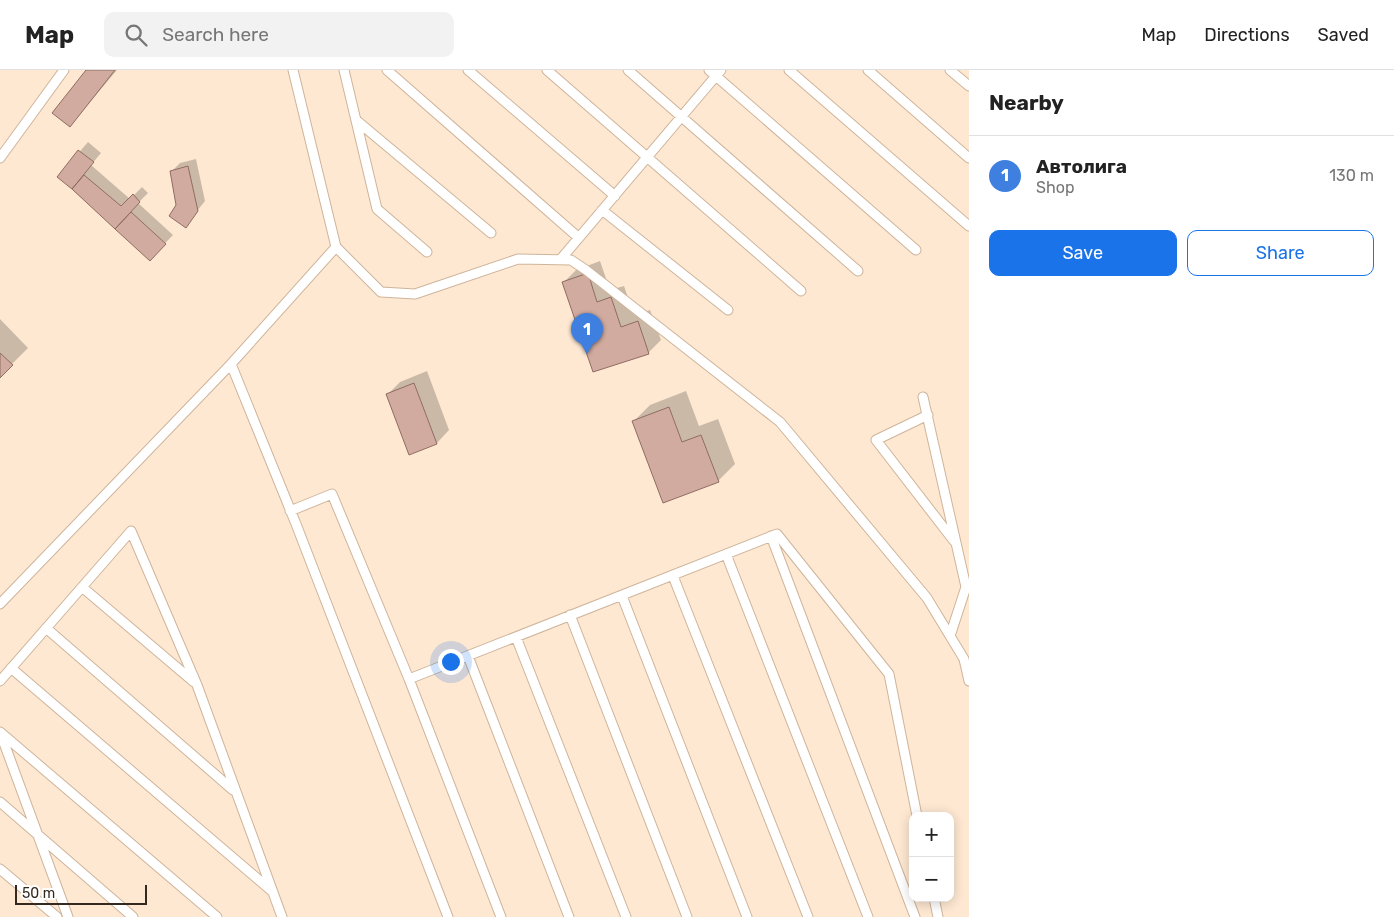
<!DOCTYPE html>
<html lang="en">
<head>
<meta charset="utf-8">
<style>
  :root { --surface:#fff; --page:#f2f2f2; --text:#222; --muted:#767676; --line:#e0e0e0; --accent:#1a73e8 }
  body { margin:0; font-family:Rubik,sans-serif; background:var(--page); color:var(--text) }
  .controls { position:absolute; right:15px; bottom:15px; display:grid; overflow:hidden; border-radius:10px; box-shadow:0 2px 12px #0003 }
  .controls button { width:45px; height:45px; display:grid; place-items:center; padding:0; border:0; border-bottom:1px solid var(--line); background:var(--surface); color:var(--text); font:25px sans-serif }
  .scale { position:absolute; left:15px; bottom:12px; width:132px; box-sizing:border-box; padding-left:5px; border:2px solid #33291e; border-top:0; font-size:14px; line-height:18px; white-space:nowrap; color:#33291e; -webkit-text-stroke:4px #fff; paint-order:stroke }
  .you { position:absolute; left:450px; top:591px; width:18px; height:18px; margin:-12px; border:4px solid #fff; border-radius:50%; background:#1a73e8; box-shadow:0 0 0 8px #1a73e833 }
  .badge { display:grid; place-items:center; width:32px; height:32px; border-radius:50%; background:var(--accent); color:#fff; font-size:16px; font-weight:700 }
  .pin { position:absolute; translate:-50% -41px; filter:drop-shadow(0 1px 2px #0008) }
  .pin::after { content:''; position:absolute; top:26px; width:18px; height:15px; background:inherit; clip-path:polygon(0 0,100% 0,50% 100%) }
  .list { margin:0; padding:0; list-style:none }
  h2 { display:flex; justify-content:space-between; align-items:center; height:65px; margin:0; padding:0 20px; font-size:21px }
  h2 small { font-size:16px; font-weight:400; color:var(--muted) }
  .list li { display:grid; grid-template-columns:32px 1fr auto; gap:15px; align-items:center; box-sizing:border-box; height:80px; padding:0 20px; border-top:1px solid var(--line) }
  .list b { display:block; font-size:19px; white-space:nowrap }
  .list p { margin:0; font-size:16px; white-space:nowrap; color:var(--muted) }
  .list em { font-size:16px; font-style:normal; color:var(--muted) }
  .actions { display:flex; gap:10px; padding:15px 20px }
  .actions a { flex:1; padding:11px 0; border:1px solid var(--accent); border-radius:10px; text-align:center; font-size:18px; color:var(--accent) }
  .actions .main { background:var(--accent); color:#fff }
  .icon { flex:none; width:28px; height:28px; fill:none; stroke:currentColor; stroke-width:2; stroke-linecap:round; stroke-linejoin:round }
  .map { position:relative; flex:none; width:969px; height:847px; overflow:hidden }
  header { display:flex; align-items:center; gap:30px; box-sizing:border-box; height:70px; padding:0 25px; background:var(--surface); border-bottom:1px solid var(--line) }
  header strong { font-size:24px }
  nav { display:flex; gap:28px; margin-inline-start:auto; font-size:18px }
  .search { width:350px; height:45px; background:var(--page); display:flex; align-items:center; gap:12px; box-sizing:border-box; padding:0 18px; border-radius:10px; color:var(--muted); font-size:19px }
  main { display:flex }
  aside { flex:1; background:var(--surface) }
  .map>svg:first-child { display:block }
  .shadow { fill:#0003 }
  .building { fill:#d1ab9f; stroke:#8f6d62 }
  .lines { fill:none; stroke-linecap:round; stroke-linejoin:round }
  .lane-casing { stroke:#ceb49a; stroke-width:11 }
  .lane { stroke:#fff; stroke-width:9 }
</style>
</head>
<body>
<header>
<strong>Map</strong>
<div class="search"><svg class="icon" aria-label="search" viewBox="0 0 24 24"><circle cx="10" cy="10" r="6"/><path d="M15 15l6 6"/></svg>Search here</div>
<nav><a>Map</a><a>Directions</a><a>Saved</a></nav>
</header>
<main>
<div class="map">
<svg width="969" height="847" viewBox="0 0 969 847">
  <rect width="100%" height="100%" fill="#fee8d2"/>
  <path class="shadow" d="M87 0H117L70 56Z
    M88 72 101 83 91 95 130 129 142 117 148 123 138 133 173 165 150 189 58 107Z
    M196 89 205 131 185 156 177 135 172 101 180 93Z
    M600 191 610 220 624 216 634 245 650 240 661 270 648 283 564 212 576 200Z
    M0 249 28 278 0 306Z
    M427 301 449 360 437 373 410 383 387 325 400 312Z
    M686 321 699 356 718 349 735 394 718 411 633 352 650 335Z"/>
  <path class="building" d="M86 0H115L70 57 52 43Z
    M78 80 94 92 72 119 57 107Z
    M188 96 198 141 186 158 169 146 176 135 170 101Z
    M84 105 121 136 133 124 140 132 115 159 72 119Z
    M131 142 166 174 150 191 115 159Z
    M588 203 597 232 611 227 621 257 638 251 649 284 593 302 562 212Z
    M0 283 13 295 0 308Z
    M414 313 437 374 409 385 386 324Z
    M669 337 682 372 701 365 719 412 663 433 632 351Z"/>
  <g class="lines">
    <g class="lane-casing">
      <path id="lane" d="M293 0 336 177 381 222 415 224 518 189 571 190 586 200 780 352 927 528 964 589 969 611
        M344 0 377 139 427 182
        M387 0 579 168
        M468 0 615 126
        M547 0 801 221
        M628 0 858 201
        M709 0 916 180
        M789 0 969 156
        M868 0 969 88
        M950 0 969 16
        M356 50 491 163
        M0 88 64 0
        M602 140 728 240
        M560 190 721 0
        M231 294 296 454 448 847
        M923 327 966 517 950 566
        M928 345 876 370 954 471
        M290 441 332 424 409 609 501 847
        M771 466 915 847
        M726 484 868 847
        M673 506 808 847
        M82 517 194 612
        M622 526 747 847
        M0 534 231 294 336 177
        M570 545 687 847
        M46 558 233 720
        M516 567 626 847
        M468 586 569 847
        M11 598 273 822
        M409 609 777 464 889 604 917 746
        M0 611 131 461 197 615 282 847
        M0 662 217 847
        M0 662 68 847
        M0 732 133 847
        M0 799 57 847
        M934 828 938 847"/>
    </g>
    <use href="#lane" class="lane"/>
  </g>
</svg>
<div class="controls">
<button>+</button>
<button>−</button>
</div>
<div class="scale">50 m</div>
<div class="you"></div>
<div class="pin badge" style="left:587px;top:284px;background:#3f7fe0">1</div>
</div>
<aside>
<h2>Nearby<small></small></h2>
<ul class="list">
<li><span class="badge" style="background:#3f7fe0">1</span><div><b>Автолига</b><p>Shop</p></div><em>130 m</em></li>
</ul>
<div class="actions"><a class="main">Save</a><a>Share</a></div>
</aside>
</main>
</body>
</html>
